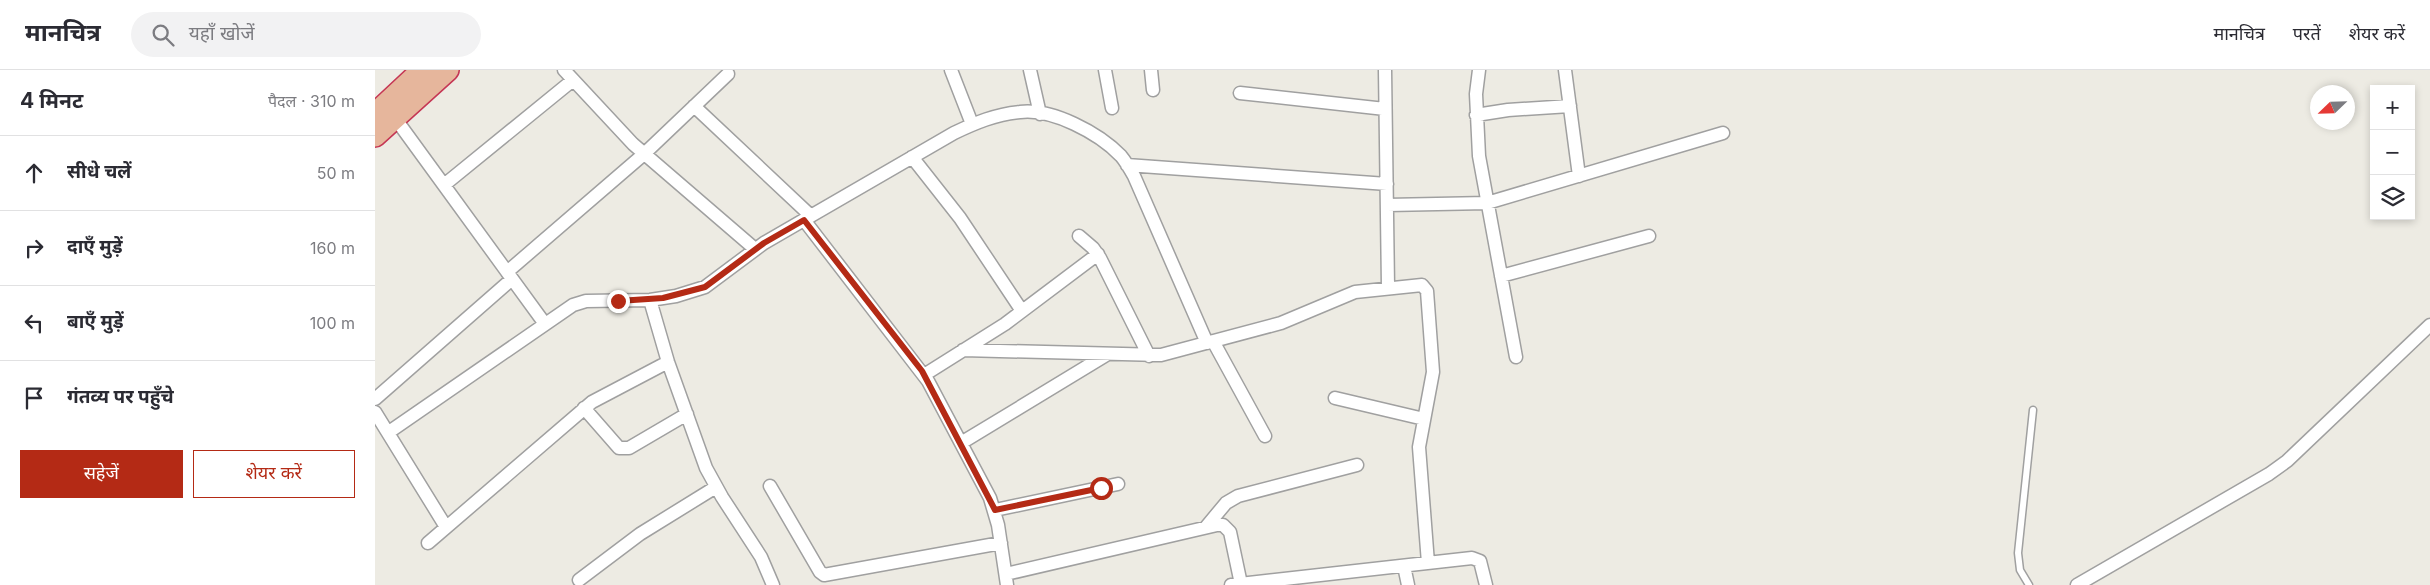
<!DOCTYPE html>
<html lang="hi">
<head>
<meta charset="utf-8">
<style>
  :root { --surface:#fff; --page:#f2f2f3; --text:#2b2b33; --muted:#7c7c81; --line:#e1e1e2; --accent:#b42a15 }
  body { margin:0; font-family:Inter,"Noto Sans Devanagari",sans-serif; background:var(--page); color:var(--text) }
  .controls { position:absolute; right:15px; top:15px; display:grid; overflow:hidden; border-radius:0px; box-shadow:0 2px 8px #0003 }
  .controls button { width:45px; height:45px; display:grid; place-items:center; padding:0; border:0; border-bottom:1px solid var(--line); background:var(--surface); color:var(--text); font:25px sans-serif }
  .compass { position:absolute; left:1935px; top:15px; width:45px; height:45px; border-radius:50%; background:var(--surface); box-shadow:0 2px 8px #0003; rotate:247deg }
  .stop { position:absolute; width:15px; height:15px; margin:-11px; border:4px solid #b42a15; border-radius:50%; background:#fff }
  .stop.end { background:#b42a15; border-color:#fff; box-shadow:0 1px 5px #0008 }
  .list { margin:0; padding:0; list-style:none }
  h2 { display:flex; justify-content:space-between; align-items:center; height:65px; margin:0; padding:0 20px; font-size:21px }
  h2 small { font-size:16px; font-weight:400; color:var(--muted) }
  .list li { display:grid; grid-template-columns:32px 1fr auto; gap:15px; align-items:center; box-sizing:border-box; height:75px; padding:0 20px; border-top:1px solid var(--line) }
  .list b { display:block; font-size:19px; white-space:nowrap }
  .list em { font-size:16px; font-style:normal; color:var(--muted) }
  .actions { display:flex; gap:10px; padding:15px 20px }
  .actions a { flex:1; padding:11px 0; border:1px solid var(--accent); border-radius:0px; text-align:center; font-size:18px; color:var(--accent) }
  .actions .main { background:var(--accent); color:#fff }
  .icon { flex:none; width:28px; height:28px; fill:none; stroke:currentColor; stroke-width:2; stroke-linecap:round; stroke-linejoin:round }
  .map { position:relative; flex:none; width:2055px; height:515px; overflow:hidden }
  header { display:flex; align-items:center; gap:30px; box-sizing:border-box; height:70px; padding:0 25px; background:var(--surface); border-bottom:1px solid var(--line) }
  header strong { font-size:24px }
  nav { display:flex; gap:28px; margin-inline-start:auto; font-size:18px }
  .search { width:350px; height:45px; background:var(--page); display:flex; align-items:center; gap:12px; box-sizing:border-box; padding:0 18px; border-radius:28px; color:var(--muted); font-size:19px }
  main { display:flex }
  aside { flex:1; background:var(--surface) }
  .map>svg:first-child { display:block }
  .lines { fill:none; stroke-linecap:round; stroke-linejoin:round }
  .service-casing { stroke:#a0a0a0; stroke-width:9 }
  .minor-casing { stroke:#a0a0a0; stroke-width:15 }
  .trunk-casing { stroke:#c53654; stroke-width:24 }
  .service { stroke:#fff; stroke-width:6 }
  .minor { stroke:#fff; stroke-width:12 }
  .trunk { stroke:#e6b69c; stroke-width:21 }
  .route { stroke:#b42a15; stroke-width:6 }
</style>
</head>
<body>
<header>
<strong>मानचित्र</strong>
<div class="search"><svg class="icon" aria-label="search" viewBox="0 0 24 24"><circle cx="10" cy="10" r="6"/><path d="M15 15l6 6"/></svg>यहाँ खोजें</div>
<nav><a>मानचित्र</a><a>परतें</a><a>शेयर करें</a></nav>
</header>
<main>
<aside>
<h2>4 मिनट<small>पैदल · 310 m</small></h2>
<ul class="list">
<li><svg class="icon" aria-label="ahead" viewBox="0 0 24 24"><path d="M12 20V5M6 11l6-6 6 6"/></svg><div><b>सीधे चलें</b></div><em>50 m</em></li>
<li><svg class="icon" aria-label="right" viewBox="0 0 24 24"><path d="M7 20v-9h11M14 6l5 5-5 5"/></svg><div><b>दाएँ मुड़ें</b></div><em>160 m</em></li>
<li><svg class="icon" aria-label="left" viewBox="0 0 24 24"><path d="M17 20v-9H6M10 6l-5 5 5 5"/></svg><div><b>बाएँ मुड़ें</b></div><em>100 m</em></li>
<li><svg class="icon" aria-label="arrive" viewBox="0 0 24 24"><path d="M6 21V4h12l-3 4 3 4H6"/></svg><div><b>गंतव्य पर पहुँचे</b></div></li>
</ul>
<div class="actions"><a class="main">सहेजें</a><a>शेयर करें</a></div>
</aside>
<div class="map">
<svg width="2055" height="515" viewBox="0 0 2055 515">
  <rect width="100%" height="100%" fill="#edebe3"/>
  <g class="lines">
    <g class="service-casing">
      <path id="service" d="M1654 515 1645 500 1643 483 1658 340"/>
    </g>
    <g class="minor-casing">
      <path id="minor" d="M189 0 258 74 380 179
        M576 0 597 54
        M655 0 665 44
        M730 0 737 38
        M776 0 778 20
        M1010 0 1013 217
        M1104 0 1101 24 1104 86 1141 287
        M1190 0 1204 106
        M865 23 1010 39
        M319 36 436 146
        M1101 45 1133 40 1195 36
        M20 48 170 254
        M537 87 585 148 647 241
        M752 95 1012 114
        M69 115 198 10
        M1012 135 1112 133 1348 63
        M429 150 553 311 615 428 623 455 632 515
        M704 166 718 178 725 188 774 286
        M132 202 269 84 353 4
        M1126 206 1274 166
        M275 230 293 292 331 398 347 427 386 487 398 515
        M838 271 890 366
        M588 280 786 285 906 253 980 222 1047 215 1052 221 1058 302 1044 377 1053 493
        M549 305 630 254 723 184
        M960 328 1049 349
        M0 329 137 209
        M209 338 244 378H254L312 344
        M0 342 71 457
        M14 362 198 235 211 231 275 230 301 226 330 217 389 173 579 63C600 53 621 44 645 42 677 38 724 63 746 86 751 92 755 99 759 106L832 273
        M586 373 731 285
        M395 416 445 502 449 505 626 473
        M620 440 743 414
        M831 457 851 433 863 426 982 395
        M53 473 217 332 293 292
        M1029 496 1033 515
        M631 504 842 455H848L855 462 866 514
        M204 510 265 464 341 417
        M856 515 1097 488 1105 491 1111 515
        M1702 515 1894 404 1912 391 2055 255"/>
    </g>
    <g class="trunk-casing">
      <path id="trunk" d="M0 44 47 0
        M0 66 73 0"/>
    </g>
    <use href="#service" class="service"/>
    <use href="#minor" class="minor"/>
    <use href="#trunk" class="trunk"/>
  </g>
  <g class="lines">
    <path class="route" d="M243 231 288 228 330 217 389 173 429 150 547 301 620 440 726 418"/>
  </g>
</svg>
<div class="controls">
<button>+</button>
<button>−</button>
<button><svg class="icon" aria-label="layers" viewBox="0 0 24 24"><path d="M12 4l9 5-9 5-9-5zM3 14l9 5 9-5"/></svg></button>
</div>
<svg class="compass" viewBox="-18 -18 36 36"><path d="M0-13l5 13h-10z" fill="#e53935"/><path d="M0 13l5-13h-10z" fill="#7c7c81"/></svg>
<div class="stop" style="left:726px;top:418px"></div>
<div class="stop end" style="left:243px;top:231px"></div>
</div>
</main>
</body>
</html>
